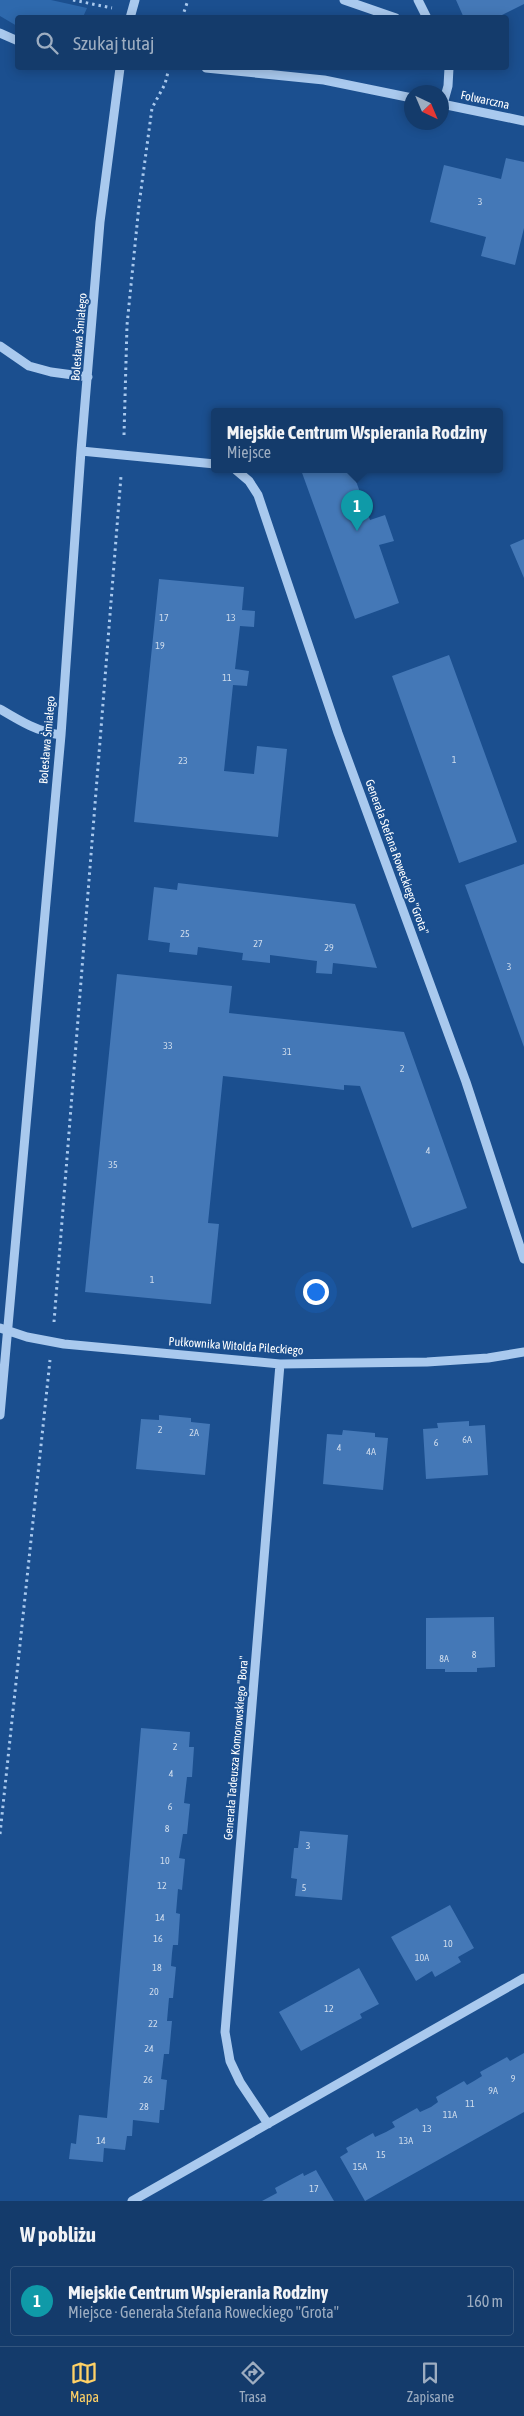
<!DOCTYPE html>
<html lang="pl">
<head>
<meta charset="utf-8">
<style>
  :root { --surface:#143b6b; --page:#214673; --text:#f1f3f6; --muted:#9dadc1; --line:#33557e; --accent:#ffd166 }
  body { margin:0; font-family:"Asap Condensed",sans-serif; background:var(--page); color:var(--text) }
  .compass { position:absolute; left:404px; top:85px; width:45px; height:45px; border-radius:50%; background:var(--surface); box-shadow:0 2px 12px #0003; rotate:136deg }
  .you { position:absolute; left:315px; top:1291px; width:18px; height:18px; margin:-12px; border:4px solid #fff; border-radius:50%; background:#1a73e8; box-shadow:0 0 0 8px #1a73e833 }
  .badge { display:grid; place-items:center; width:32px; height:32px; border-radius:50%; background:var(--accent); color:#fff; font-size:16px; font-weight:700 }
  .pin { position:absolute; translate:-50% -41px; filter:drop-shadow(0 1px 2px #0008) }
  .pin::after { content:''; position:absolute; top:26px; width:18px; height:15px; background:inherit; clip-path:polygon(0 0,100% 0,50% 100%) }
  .popup { position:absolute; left:211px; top:408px; width:292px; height:65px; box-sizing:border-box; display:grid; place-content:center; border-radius:5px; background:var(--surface); filter:drop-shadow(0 1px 4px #0005); font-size:16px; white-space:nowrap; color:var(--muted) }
  .popup b { font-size:19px; color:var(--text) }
  .popup::after { content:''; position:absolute; left:50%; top:100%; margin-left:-10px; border:10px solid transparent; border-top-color:var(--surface) }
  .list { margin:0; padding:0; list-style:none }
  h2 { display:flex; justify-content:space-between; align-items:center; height:65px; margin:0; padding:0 20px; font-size:21px }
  h2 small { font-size:16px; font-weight:400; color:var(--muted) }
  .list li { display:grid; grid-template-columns:32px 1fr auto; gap:15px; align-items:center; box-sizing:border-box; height:70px; margin:0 10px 10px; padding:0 10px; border:1px solid var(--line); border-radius:5px }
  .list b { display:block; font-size:19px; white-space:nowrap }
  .list p { margin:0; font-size:16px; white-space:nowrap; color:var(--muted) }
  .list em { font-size:16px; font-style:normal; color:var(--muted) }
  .icon { flex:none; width:28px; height:28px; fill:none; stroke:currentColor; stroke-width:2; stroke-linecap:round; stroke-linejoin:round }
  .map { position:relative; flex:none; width:524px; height:2201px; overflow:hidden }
  .search { position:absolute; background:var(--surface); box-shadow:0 2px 12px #0003; left:15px; right:15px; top:15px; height:55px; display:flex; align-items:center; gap:12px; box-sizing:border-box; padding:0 18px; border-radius:5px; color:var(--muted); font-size:19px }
  .sheet { height:145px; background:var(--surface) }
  nav { display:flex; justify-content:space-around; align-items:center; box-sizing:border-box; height:70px; border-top:1px solid var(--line); background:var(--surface); font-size:14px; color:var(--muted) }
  nav a { display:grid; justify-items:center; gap:2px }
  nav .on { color:var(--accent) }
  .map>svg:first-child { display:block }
  .green { fill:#2e69ad }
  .building { fill:#4478b7 }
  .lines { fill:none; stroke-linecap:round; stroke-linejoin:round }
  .path { stroke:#a9c9ee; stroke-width:3; stroke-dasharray:2.5 4; stroke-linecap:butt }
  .minor { stroke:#a9c9ee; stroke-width:9 }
  .labels { text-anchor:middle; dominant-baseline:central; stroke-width:4; stroke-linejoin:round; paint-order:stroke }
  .number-label { font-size:10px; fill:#d0dded }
  .street-label { font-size:12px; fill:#fff; stroke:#1b4f8f }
</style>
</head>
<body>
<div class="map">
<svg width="524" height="2201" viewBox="0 0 524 2201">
  <rect width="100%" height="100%" fill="#1b4f8f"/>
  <path class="green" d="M0 0H51L87 8 83 17 18 18 17 26 0 16Z"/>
  <path class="building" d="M456 0H524V4L496 18H464Z
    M506 158 524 162V228L515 265 481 256 486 237 430 222 444 165 501 179Z
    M301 470H352L370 520 385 515 394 541 379 545 399 603 355 619Z
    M524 539V578L510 545Z
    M159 579 244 587 242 610 255 611 254 627 240 626 235 669 249 671 247 686 233 685 224 771 254 774 257 746 287 749 278 837 134 822Z
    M449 655 517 842 459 863 392 676Z
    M524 864V1047L465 885Z
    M178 883 355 904 377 968 333 963 332 974 316 973 317 961 270 955V963L242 960 243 953 198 947 197 955 169 952 170 943 148 940 154 887 177 890Z
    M117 974 232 986 229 1013 404 1032 467 1208 412 1228 360 1086 344 1085V1090L223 1076 208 1223 219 1224 211 1304 85 1292Z
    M159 1415 191 1418V1422L210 1424 205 1475 136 1469 141 1419 159 1420Z
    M469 1421V1426L485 1425 488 1475 426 1479 423 1429 438 1428 437 1423Z
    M343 1430 375 1433V1437L388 1438 383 1490 323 1484 327 1434 342 1435Z
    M494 1617 495 1667 477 1668V1672H445V1669H426V1618Z
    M141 1728 190 1732 189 1747H194L192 1777H187L184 1803 190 1804 187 1834H183L179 1858 185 1859 182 1890 178 1889 176 1913 180 1914 178 1945H173L172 1953 171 1966 176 1967 173 1998H169L167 2021H172L169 2054H164L161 2079 167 2080 164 2110H160L159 2123 133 2120 132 2136H127L125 2150 104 2148 103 2162 69 2159 71 2143 76 2144 79 2115 107 2118Z
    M300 1831 348 1835 342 1900 295 1896 297 1879 291 1878 294 1848H298Z
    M450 1905 474 1948 458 1957 461 1962 435 1977 432 1971 416 1981 391 1937Z
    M359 1968 379 2004 360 2014 362 2018 301 2051 279 2012Z
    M524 2053V2112L365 2201 340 2157 348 2152 346 2148 373 2133 375 2137 386 2132 395 2127 392 2122 417 2108 420 2112 431 2107 438 2102 436 2097 464 2081 467 2085 474 2081 482 2076 480 2072 507 2057 510 2061Z
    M316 2170 334 2201H262L277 2193 275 2188 303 2173 304 2176Z"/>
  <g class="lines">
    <path class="path" d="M73 0 112 8
      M182 18 188 0
      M124 435 127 325 139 205 152 108 165 84 169 68
      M54 1322 121 476
      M0 1834 50 1360"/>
    <path class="minor" d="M344 0 396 18
      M418 0 427 18
      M130 18 135 0
      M0 33 18 41
      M206 68 324 80 412 98
      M442 104 524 121
      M443 104 448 86 449 68
      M0 346 29 366 51 372 88 377
      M81 451 215 464
      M236 470 249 481 258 495 338 733 466 1082 524 1259
      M0 709C20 721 38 732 61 735
      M0 1328 27 1337 64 1344 280 1364 427 1362 488 1358 524 1352
      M0 1415 61 735 81 451 100 222 120 68
      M268 2124 240 2082 230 2061 225 2032 280 1364
      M132 2201 524 1978"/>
  </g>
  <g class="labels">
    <g class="number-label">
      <text x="480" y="201">3</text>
      <text x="164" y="617">17</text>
      <text x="231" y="617">13</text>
      <text x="160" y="645">19</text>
      <text x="227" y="677">11</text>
      <text x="454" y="759">1</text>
      <text x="183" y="760">23</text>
      <text x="185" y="933">25</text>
      <text x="258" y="943">27</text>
      <text x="329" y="947">29</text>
      <text x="509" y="966">3</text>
      <text x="168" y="1045">33</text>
      <text x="287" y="1051">31</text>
      <text x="402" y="1068">2</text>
      <text x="428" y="1150">4</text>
      <text x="113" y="1164">35</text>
      <text x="152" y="1279">1</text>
      <text x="160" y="1429">2</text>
      <text x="194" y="1432">2A</text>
      <text x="467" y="1439">6A</text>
      <text x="436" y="1442">6</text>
      <text x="339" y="1447">4</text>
      <text x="371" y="1451">4A</text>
      <text x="474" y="1654">8</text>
      <text x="444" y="1658">8A</text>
      <text x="175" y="1746">2</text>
      <text x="171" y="1773">4</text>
      <text x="170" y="1806">6</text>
      <text x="167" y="1828">8</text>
      <text x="308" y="1845">3</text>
      <text x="165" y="1860">10</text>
      <text x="162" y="1885">12</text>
      <text x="304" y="1887">5</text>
      <text x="160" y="1917">14</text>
      <text x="158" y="1938">16</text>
      <text x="448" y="1943">10</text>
      <text x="422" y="1957">10A</text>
      <text x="157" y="1967">18</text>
      <text x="154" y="1991">20</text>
      <text x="329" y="2008">12</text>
      <text x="153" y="2023">22</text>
      <text x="149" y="2048">24</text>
      <text x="513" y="2078">9</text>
      <text x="148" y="2079">26</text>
      <text x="493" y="2090">9A</text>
      <text x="470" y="2103">11</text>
      <text x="144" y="2106">28</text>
      <text x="450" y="2114">11A</text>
      <text x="427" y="2128">13</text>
      <text x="101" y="2140">14</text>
      <text x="406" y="2140">13A</text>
      <text x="381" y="2154">15</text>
      <text x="360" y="2166">15A</text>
      <text x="314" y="2188">17</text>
    </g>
    <g class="street-label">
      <text transform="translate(485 100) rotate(12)">Folwarczna</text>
      <text transform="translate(79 337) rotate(-85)">Bolesława Śmiałego</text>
      <text transform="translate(47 740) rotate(-85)">Bolesława Śmiałego</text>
      <text transform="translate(397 857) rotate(70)">Generała Stefana Roweckiego "Grota"</text>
      <text transform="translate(236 1346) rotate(4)">Pułkownika Witolda Pileckiego</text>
      <text transform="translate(236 1748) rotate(-85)">Generała Tadeusza Komorowskiego "Bora"</text>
    </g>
  </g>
</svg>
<svg class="compass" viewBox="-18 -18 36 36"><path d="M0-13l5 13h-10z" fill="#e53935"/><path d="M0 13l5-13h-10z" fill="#9dadc1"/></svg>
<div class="you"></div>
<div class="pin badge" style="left:357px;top:531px;background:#0f9aa8">1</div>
<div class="popup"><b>Miejskie Centrum Wspierania Rodziny</b>Miejsce</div>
<div class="search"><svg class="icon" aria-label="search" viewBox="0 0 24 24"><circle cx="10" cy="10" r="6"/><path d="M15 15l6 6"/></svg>Szukaj tutaj</div>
</div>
<section class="sheet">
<h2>W pobliżu<small></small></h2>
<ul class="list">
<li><span class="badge" style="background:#0f9aa8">1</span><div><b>Miejskie Centrum Wspierania Rodziny</b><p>Miejsce · Generała Stefana Roweckiego &quot;Grota&quot;</p></div><em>160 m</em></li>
</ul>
</section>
<nav>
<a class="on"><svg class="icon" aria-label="map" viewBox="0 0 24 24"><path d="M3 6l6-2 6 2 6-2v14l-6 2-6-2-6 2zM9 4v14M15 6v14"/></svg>Mapa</a>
<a><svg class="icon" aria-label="directions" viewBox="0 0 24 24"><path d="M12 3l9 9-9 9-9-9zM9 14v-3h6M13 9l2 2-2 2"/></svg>Trasa</a>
<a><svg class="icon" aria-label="saved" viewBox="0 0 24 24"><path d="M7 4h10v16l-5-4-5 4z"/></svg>Zapisane</a>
</nav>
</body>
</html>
